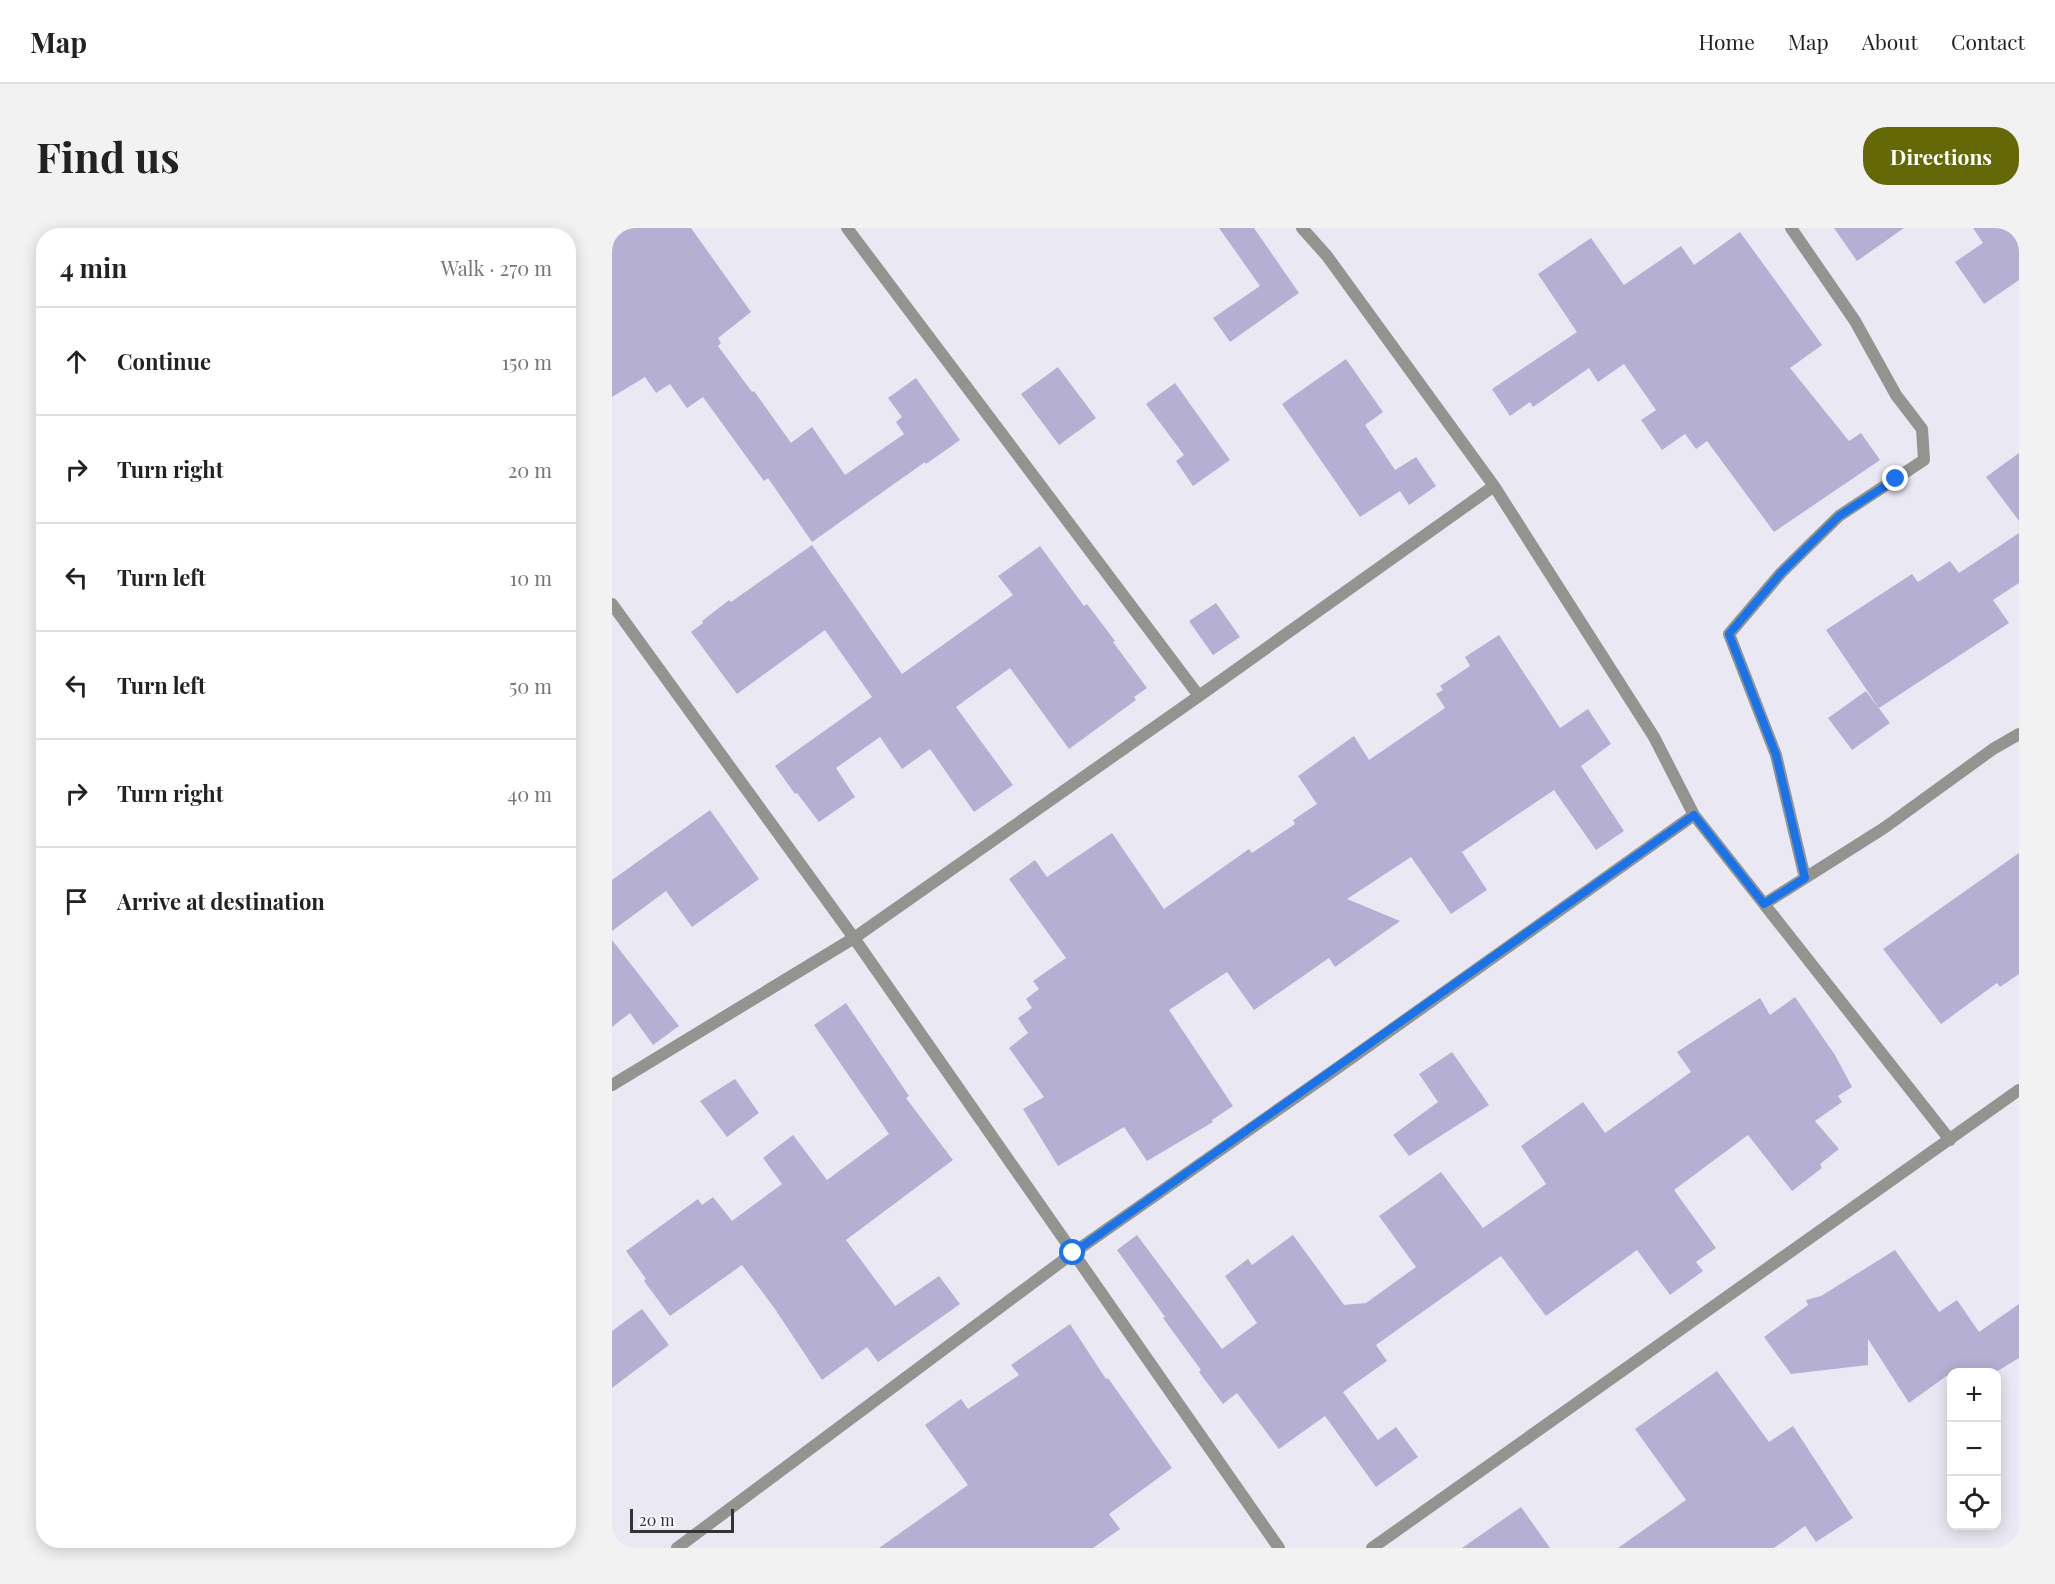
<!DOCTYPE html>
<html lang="en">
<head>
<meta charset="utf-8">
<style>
  :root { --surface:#fff; --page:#f2f2f2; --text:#222; --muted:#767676; --line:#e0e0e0; --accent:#656806 }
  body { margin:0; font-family:"Playfair Display",serif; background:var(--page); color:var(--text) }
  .controls { position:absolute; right:18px; bottom:18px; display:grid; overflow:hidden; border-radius:12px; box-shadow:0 3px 15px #0003 }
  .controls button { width:54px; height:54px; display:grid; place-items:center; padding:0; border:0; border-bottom:2px solid var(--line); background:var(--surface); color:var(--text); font:30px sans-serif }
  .scale { position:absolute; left:18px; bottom:15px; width:104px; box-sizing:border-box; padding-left:6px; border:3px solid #343337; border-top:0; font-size:16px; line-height:21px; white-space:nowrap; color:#343337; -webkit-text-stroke:4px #f8f6ff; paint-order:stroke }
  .stop { position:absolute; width:18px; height:18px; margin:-14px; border:4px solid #1a73e8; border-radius:50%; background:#fff }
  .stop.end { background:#1a73e8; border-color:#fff; box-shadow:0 2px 6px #0008 }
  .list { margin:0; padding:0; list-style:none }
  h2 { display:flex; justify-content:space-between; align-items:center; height:78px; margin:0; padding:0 24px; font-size:26px }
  h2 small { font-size:20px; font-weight:400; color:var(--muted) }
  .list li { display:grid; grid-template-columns:39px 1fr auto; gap:18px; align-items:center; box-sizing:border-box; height:108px; padding:0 24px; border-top:2px solid var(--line) }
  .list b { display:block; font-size:22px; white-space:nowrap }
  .list em { font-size:20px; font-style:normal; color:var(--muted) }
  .icon { flex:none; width:33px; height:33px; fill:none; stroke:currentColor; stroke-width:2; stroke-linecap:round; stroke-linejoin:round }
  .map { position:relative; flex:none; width:1407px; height:1320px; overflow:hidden; border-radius:24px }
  header { display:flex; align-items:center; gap:36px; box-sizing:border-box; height:84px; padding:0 30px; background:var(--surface); border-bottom:2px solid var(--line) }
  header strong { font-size:28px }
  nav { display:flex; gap:33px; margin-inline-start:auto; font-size:21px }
  .intro { display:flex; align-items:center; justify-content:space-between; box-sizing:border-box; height:144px; padding:0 36px }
  h1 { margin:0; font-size:42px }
  .button { padding:15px 27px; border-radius:24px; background:var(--accent); color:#fff; font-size:21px; font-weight:700 }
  main { display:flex; gap:36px; padding:0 36px }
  aside { flex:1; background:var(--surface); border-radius:24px; box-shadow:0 3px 15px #0003 }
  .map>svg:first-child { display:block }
  .building { fill:#b6afd4 }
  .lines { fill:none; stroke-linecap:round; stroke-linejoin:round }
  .minor { stroke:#93948f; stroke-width:12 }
  .route { stroke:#1a73e8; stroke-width:8 }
</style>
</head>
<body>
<header>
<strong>Map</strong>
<nav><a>Home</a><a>Map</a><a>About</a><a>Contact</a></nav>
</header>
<div class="intro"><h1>Find us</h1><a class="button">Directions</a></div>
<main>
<aside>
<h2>4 min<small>Walk · 270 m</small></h2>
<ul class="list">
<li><svg class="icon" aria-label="ahead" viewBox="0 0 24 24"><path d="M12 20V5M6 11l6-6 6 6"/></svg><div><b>Continue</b></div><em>150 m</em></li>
<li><svg class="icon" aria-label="right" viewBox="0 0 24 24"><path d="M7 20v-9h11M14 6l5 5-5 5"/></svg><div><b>Turn right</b></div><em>20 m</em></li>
<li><svg class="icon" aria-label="left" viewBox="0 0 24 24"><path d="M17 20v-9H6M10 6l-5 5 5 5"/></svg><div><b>Turn left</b></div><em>10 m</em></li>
<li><svg class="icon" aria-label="left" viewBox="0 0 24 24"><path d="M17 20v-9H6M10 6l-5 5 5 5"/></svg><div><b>Turn left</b></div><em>50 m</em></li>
<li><svg class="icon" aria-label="right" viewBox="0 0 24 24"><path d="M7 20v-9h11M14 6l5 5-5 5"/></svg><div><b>Turn right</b></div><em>40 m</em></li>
<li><svg class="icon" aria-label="arrive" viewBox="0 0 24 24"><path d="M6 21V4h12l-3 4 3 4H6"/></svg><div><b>Arrive at destination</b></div></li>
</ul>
</aside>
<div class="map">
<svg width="1407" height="1320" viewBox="0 0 1407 1320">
  <rect width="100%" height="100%" fill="#eae9f3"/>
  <path class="building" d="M0 0H79L139 84 106 110 109 115 106 118 140 164 142 163 179 215 200 199 233 247 292 206 284 194 290 189 276 170 304 150 348 212 314 236 313 234 200 314 156 250 152 253 91 169 75 180 58 156 44 165 33 149 0 169Z
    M607 0H642L687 65 618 114 601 90 648 58Z
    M1222 0H1292L1245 33Z
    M1361 0H1407V52L1372 76 1343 34 1371 15Z
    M1128 4 1210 117 1178 140 1237 213 1249 205 1268 232 1162 304 1095 213 1084 221 1073 206 1050 222 1029 192 1044 182 1012 136 986 154 977 140 921 179 918 174 898 188 880 161 965 104 926 46 979 10 1012 57 1069 18 1082 37Z
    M734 131 771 184 753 197 783 242 804 229 824 258 797 277 788 263 748 289 670 176Z
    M446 139 484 190 447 217 409 166Z
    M563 155 618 232 581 258 564 233 572 227 534 176Z
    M1407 225V293L1374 249Z
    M1407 305V355L1381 372 1397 395 1267 480 1214 402 1300 346 1306 354 1338 333 1347 345Z
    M200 317 290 446 401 367 386 348 428 318 472 378 475 376 503 413 501 414 535 460 522 469 524 472 457 521 398 440 344 479 401 557 362 584 318 521 290 541 268 509 224 540 243 569 207 594 185 565 183 566 163 538 260 469 213 402 125 466 79 404 91 395 90 393 117 372 119 374Z
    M604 375 628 409 601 427 577 393Z
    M887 407 948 500 976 481 999 516 969 538 1012 603 984 622 942 562 850 624 875 662 839 686 799 629 735 671 788 693 723 739 717 730 642 782 615 744 557 782 621 878 600 892 601 894 535 933 512 899 446 938 411 881 432 869 397 820 416 805 406 790 420 780 414 771 427 761 421 753 454 730 397 651 423 632 435 649 500 605 552 681 637 621 640 625 683 596 681 592 705 576 686 548 742 508 757 532 833 480 824 466 831 462 828 458 858 438 853 429Z
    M1254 463 1278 495 1240 522 1216 490Z
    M98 582 147 651 80 699 54 663 0 703V652Z
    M1407 625V746L1388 759 1385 755 1329 796 1271 721Z
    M0 712 67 798 41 817 18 785 0 799Z
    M1183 769 1223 827 1240 859 1226 868 1230 874 1203 893 1227 921 1208 936 1210 940 1180 963 1136 907 1062 962 1104 1020 1084 1034 1091 1043 1058 1067 1025 1022 934 1088 889 1028 764 1117 775 1133 731 1164 766 1212 784 1199 806 1229 764 1259 713 1188 667 1221 625 1165 611 1176 587 1144 589 1142 551 1090 553 1089 505 1022 525 1007 610 1121 645 1095 613 1048 636 1031 640 1037 681 1007 732 1077 754 1075 804 1039 767 988 829 944 871 1000 934 956 909 918 971 874 993 905 1079 844 1065 824 1148 770 1158 787Z
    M234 775 297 868 294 870 341 932 234 1012 283 1078 327 1048 348 1076 266 1134 255 1119 210 1152 163 1081 130 1037 58 1088 32 1053 34 1051 14 1023 86 971 90 977 101 969 120 993 170 956 151 930 181 907 215 952 277 906 202 797Z
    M840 824 877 877 797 928 781 907 826 874 807 846Z
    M123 851 147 885 115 909 88 873Z
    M1283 1022 1327 1084 1345 1072 1367 1104 1407 1076V1130L1384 1144H1340L1297 1175 1256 1111V1137L1179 1146 1152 1109 1196 1077 1194 1072 1209 1068Z
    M30 1081 57 1117 0 1160V1103Z
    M458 1096 494 1151 496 1150 560 1240 497 1286 508 1301 481 1320H267L356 1257 313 1197 349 1171 356 1181 407 1147 399 1137Z
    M1105 1143 1157 1214 1181 1198 1241 1290 1204 1314 1193 1298 1162 1320H1006L1074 1272 1023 1201Z
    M909 1279 938 1320H850Z"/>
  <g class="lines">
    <path class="minor" d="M235 0 587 468
      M690 0 715 28 882 258 1042 509 1082 587 1338 912
      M1179 0 1243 93 1284 167 1310 201 1312 232 1227 288 1169 345 1117 406 1164 527 1193 650
      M0 376 242 710 667 1320
      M1152 676 1272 600 1381 521 1407 506
      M0 857 242 710 587 468 882 258
      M65 1320 461 1025 724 841 1082 587
      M760 1320 1407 862"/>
  </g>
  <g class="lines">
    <path class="route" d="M461 1025 1082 587 1152 676 1193 650 1164 527 1117 406 1169 345 1227 288 1284 251"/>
  </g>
</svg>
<div class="controls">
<button>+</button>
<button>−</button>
<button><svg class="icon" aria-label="locate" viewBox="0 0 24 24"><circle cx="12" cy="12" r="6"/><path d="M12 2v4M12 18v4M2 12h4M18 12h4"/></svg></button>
</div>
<div class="scale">20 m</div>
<div class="stop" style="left:461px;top:1025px"></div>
<div class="stop end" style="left:1284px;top:251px"></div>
</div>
</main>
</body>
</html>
